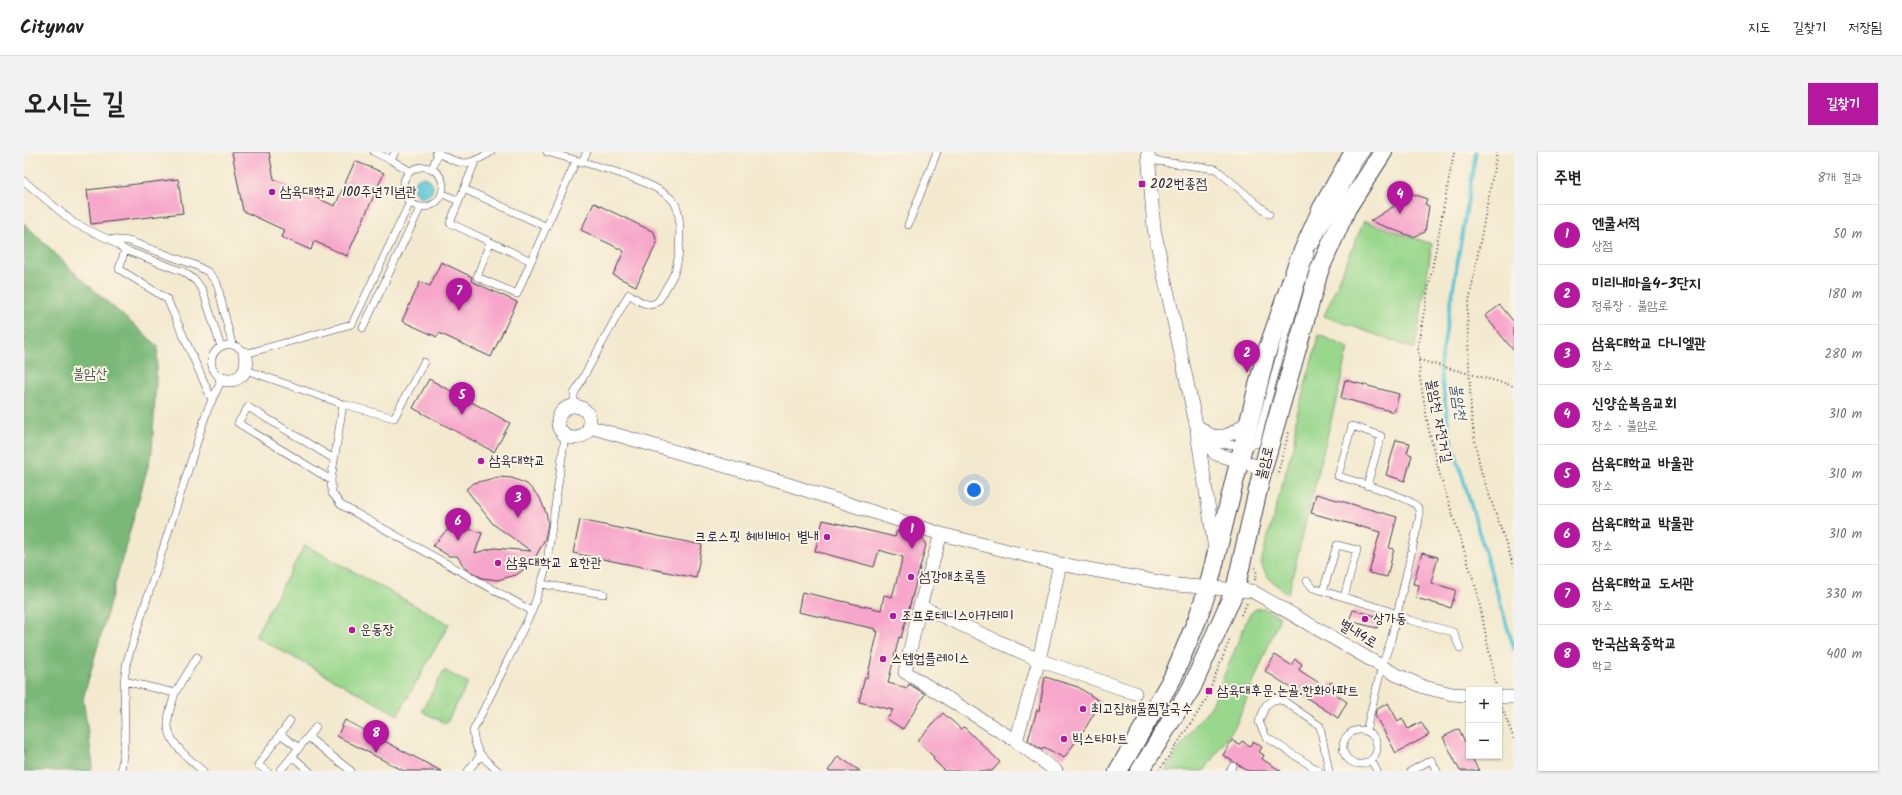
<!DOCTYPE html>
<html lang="ko">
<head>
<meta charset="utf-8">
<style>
  :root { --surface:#fff; --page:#f2f2f2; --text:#222; --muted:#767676; --line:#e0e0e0; --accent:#b5179e }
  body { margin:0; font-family:Kalam,"Poor Story",sans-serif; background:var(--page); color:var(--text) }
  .controls { position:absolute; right:12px; bottom:12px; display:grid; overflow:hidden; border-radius:0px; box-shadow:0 1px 3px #0004 }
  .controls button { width:36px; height:36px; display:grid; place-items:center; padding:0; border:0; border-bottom:1px solid var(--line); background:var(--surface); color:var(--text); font:20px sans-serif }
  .you { position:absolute; left:950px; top:338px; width:14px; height:14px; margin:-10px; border:3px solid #fff; border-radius:50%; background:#1a73e8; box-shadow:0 0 0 6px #1a73e833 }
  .badge { display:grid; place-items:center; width:26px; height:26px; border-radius:50%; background:var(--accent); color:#fff; font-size:13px; font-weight:700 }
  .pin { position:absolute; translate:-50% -33px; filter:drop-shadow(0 1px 2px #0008) }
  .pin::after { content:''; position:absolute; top:21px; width:14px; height:12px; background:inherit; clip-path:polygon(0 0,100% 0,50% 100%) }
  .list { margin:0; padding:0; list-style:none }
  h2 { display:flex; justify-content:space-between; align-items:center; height:52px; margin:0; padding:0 16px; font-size:17px }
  h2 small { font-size:13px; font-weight:400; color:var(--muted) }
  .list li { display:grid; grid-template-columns:26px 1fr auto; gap:12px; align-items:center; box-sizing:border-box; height:60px; padding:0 16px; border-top:1px solid var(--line) }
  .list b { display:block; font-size:15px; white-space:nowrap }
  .list p { margin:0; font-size:13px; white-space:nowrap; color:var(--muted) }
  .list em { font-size:13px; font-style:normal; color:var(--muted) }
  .map { position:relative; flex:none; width:1490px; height:619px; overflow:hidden; border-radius:0px }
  header { display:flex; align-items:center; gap:24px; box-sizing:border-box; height:56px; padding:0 20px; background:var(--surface); border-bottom:1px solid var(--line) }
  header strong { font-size:19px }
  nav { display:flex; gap:22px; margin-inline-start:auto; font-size:14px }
  .intro { display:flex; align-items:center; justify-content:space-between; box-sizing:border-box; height:96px; padding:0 24px }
  h1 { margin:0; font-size:28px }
  .button { padding:10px 18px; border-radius:0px; background:var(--accent); color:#fff; font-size:14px; font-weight:700 }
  main { display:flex; gap:24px; padding:0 24px }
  aside { flex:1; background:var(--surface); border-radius:0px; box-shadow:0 1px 3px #0004 }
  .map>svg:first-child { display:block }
  .green { fill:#99d78d; stroke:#5e7c64 }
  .forest { fill:#7ab878; stroke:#4e6d5a }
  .water { fill:#59c4d4; stroke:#3e7388 }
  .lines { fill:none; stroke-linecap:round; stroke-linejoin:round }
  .stream { stroke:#59c4d4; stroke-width:3.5 }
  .building { fill:#f7a5ca }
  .lane-casing { stroke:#414051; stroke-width:8 }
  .street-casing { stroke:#414051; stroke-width:14 }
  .secondary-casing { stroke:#414051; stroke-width:20 }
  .path { stroke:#414051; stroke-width:2; stroke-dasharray:1 3; stroke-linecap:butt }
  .lane { stroke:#fff; stroke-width:7 }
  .street { stroke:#fff; stroke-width:13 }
  .secondary { stroke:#fff; stroke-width:18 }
  .poi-dot { fill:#b5179e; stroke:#fcf5e5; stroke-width:1.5 }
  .labels { text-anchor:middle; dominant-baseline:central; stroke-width:4; stroke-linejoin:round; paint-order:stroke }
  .poi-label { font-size:14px; fill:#22223b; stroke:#fcf5e5; text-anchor:start }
  .park-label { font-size:14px; fill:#465854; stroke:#fcf5e5 }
  .street-label { font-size:14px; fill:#22223b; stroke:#fcf5e5 }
  .water-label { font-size:15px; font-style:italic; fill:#355b71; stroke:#fcf5e5 }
</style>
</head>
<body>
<header>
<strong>Citynav</strong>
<nav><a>지도</a><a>길찾기</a><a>저장됨</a></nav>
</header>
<div class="intro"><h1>오시는 길</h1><a class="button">길찾기</a></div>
<main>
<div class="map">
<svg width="1490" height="619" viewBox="0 0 1490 619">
  <rect width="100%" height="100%" fill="#fcf5e5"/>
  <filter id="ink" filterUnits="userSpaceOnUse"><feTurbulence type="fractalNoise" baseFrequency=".025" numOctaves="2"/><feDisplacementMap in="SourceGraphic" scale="8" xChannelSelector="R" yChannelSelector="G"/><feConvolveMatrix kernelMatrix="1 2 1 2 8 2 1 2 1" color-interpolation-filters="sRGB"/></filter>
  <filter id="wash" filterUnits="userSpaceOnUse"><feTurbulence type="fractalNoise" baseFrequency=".012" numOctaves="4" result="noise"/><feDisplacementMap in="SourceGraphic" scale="16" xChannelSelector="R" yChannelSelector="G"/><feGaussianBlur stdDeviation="0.9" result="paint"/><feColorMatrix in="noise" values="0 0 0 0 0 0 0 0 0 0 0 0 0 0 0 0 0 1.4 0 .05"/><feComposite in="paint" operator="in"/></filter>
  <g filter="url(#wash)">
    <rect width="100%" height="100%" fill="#f3e9cf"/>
    <path class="green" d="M1340 69 1408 92 1391 197 1300 164Z
      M1295 183 1325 196 1264 442C1252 433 1240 425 1237 410L1270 291 1272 266Z
      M281 393 425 472 374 563 231 484Z
      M1239 456 1256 465 1212 573 1180 619H1141L1170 575 1188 553 1225 463 1231 457Z
      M420 518 444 531 422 572 398 559Z"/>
    <path class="forest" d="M0 71 54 124 134 194 128 300 59 547 69 613 67 619H0Z"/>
    <path class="water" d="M389 35a10 10 0 1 1 20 0a10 10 0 1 1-20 0Z"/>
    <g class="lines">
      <path class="stream" d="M1452 0 1416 215 1426 283 1490 497"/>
    </g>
    <g id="blocks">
      <path class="building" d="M208 0H245L250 27 311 54 331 9 360 21 323 104 290 89 287 98 257 85 260 78 219 59Z
        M154 27 159 61 67 72 63 38Z
        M1383 40 1403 47 1401 52 1405 54 1401 80 1389 85 1346 69 1380 48Z
        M570 51 630 80 633 91 612 134 589 123 600 99 557 78Z
        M417 110 448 125 447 129 493 150 467 205 415 181 413 185 378 169 396 130 406 134Z
        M1476 153 1490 170V199L1461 164Z
        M405 227 486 271 470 300 389 256Z
        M1321 228 1375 242 1370 260 1317 246Z
        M1372 288 1386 291 1383 301 1388 303 1381 329 1362 323Z
        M475 325 488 326 503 332 516 346 522 361 524 371 521 387 510 408 512 409 492 423 474 428 458 426 441 416 433 404H425L409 394 422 379 438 375 458 381 451 401 470 396 507 399 469 372 442 337 450 331Z
        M1292 342 1373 365 1365 396 1370 397 1363 425 1345 421 1356 380 1287 361Z
        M556 368 678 393 672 426 549 401Z
        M799 368 871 385 873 379 898 386 902 393 877 486 875 485 864 531 883 536 885 532 901 542 879 577 863 567 869 558 835 550 841 525 843 526 854 479H851L852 477 774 460 778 440 857 458 860 443 868 445 879 405 855 398 850 415 791 399Z
        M1398 401 1414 405 1407 431 1432 438 1427 456 1392 446 1395 433 1389 432Z
        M1329 458 1356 465 1353 476 1325 469Z
        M1251 503 1267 513 1271 507 1278 512 1275 518 1303 536 1307 530 1315 535 1311 542 1323 550 1314 566 1241 519Z
        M1021 525 1054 535 1077 550 1062 575 1040 606 1020 595 1018 598 1016 597 1004 588 1013 558 1015 559Z
        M1364 551 1374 569 1378 566 1384 577 1397 570 1405 583 1372 601 1351 563 1352 558Z
        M919 561 937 577 940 575 976 610 968 619H921L909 607 910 605 893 589Z
        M321 568 417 619H380L313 584Z
        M1435 577 1441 590 1445 588V604H1447L1455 619H1436L1419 585Z
        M1208 588 1215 593 1218 589 1226 594 1229 589 1238 595 1235 600 1240 603 1238 607 1257 619H1224L1199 603Z
        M814 604 836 619H804Z"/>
    </g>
  </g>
  <g filter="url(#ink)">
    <use href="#blocks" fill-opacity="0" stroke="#414051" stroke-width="1"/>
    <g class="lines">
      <g class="lane-casing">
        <path id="lane" d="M350 0 367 8
          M371 0 367 8 386 19
          M412 0C438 13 441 16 467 0
          M523 0C552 9 633 27 650 50 659 63 656 104 651 119 649 125 644 132 641 138 638 143 636 149 630 152 622 155 611 146 605 142L550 242V254
          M1125 8 1192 17 1245 62
          M557 11 563 0
          M379 35a20 20 0 1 1 40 0a20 20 0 1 1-40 0Z
          M408 17 414 1
          M0 29 50 71 84 87 105 89 171 113 184 120 193 131 208 192
          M440 37 523 75
          M419 42 435 49 451 10
          M435 49 426 71 507 109 552 9
          M884 73 913 0
          M85 87 101 98 160 120 172 129 179 139 197 195
          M466 90 453 125 493 142 507 109
          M1291 93 1334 11 1342 0
          M101 98 95 117 143 147 188 248
          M339 176 396 56
          M222 218 319 252 307 328 308 341 317 353 508 459 522 417 541 284
          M319 252 370 266 400 210
          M1184 293 1232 292 1257 199 1286 102
          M307 328 214 271 224 255 310 307
          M1283 429 1289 436 1360 457 1385 468 1429 480 1436 496
          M517 432 580 442
          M1299 439 1313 393 1333 398 1320 445
          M100 529 151 541C149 550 144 560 144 569 142 590 165 607 179 619
          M151 541 173 505
          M1319 595a17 17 0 1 1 34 0a17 17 0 1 1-34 0Z
          M1342 579 1358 514 1367 488 1395 368C1395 365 1396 359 1394 356 1390 346 1327 328 1314 324L1328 274 1357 284 1343 334
          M256 582 275 596
          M284 585 327 619
          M268 604 285 619
          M1347 608 1353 619
          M97 619 101 584 100 529 103 509 183 259 198 227C171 209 202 177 221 202L328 172 386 50
          M243 619 234 613 266 569
          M256 619 292 575
          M444 619 456 604
          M474 619C459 606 451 601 449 579L508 459
          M1206 619 1209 614
          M1295 619 1242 585 1235 570 1242 553 1251 547 1260 549 1296 574 1305 619
          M1387 619 1407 608 1413 619"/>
      </g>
      <g class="street-casing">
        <path id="street" d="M1124 0 1130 77 1172 272 1180 288 1192 302 1239 316
          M198 227C215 232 227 218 221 202
          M534 270a16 16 0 1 1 32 0a16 16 0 1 1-32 0Z
          M566 275 763 332 917 382 1036 412 1152 433 1228 439 1371 522 1400 535 1428 542 1445 543
          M1175 275C1193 293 1210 283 1226 267
          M1173 280 1191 397
          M917 382 896 454 881 520 992 589 1032 619
          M896 454 1015 508 1111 541
          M1475 545H1490
          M992 589 1015 508 1036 412"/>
      </g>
      <g class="secondary-casing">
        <path id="secondary" d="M1094 619 1149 525 1173 468 1184 436 1241 205 1274 110 1298 56 1330 0
          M1116 619 1168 535 1211 438 1239 316 1295 119 1323 56 1359 0"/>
      </g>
      <path class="path" d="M1430 0 1394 192 1396 226 1405 279 1416 323 1453 439 1472 534
        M1473 0 1443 160 1447 262 1452 295 1457 319 1490 415
        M1395 208 1490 234
        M1253 324 1265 280
        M1231 428 1233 422 1231 415
        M1217 463 1224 449
        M1478 556 1490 587
        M1135 619 1181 550 1206 487"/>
      <use href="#lane" class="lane"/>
      <use href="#street" class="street"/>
      <use href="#secondary" class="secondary"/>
    </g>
  </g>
  <g class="poi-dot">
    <rect x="1114" y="28" width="8" height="8" rx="2"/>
    <circle cx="248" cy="40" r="4"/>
    <circle cx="457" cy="309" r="4"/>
    <circle cx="803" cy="385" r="4"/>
    <circle cx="474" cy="411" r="4"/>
    <circle cx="887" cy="425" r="4"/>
    <circle cx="869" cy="464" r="4"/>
    <circle cx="1341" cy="467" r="4"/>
    <circle cx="328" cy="478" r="4"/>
    <circle cx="859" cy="507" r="4"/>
    <rect x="1181" y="535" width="8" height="8" rx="2"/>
    <circle cx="1059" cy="557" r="4"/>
    <circle cx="1040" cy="587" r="4"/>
  </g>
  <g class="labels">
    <g class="poi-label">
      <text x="1126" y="32">202번종점</text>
      <text x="256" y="40">삼육대학교 100주년기념관</text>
      <text x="465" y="309">삼육대학교</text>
      <text x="795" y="385" text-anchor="end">크로스핏 헤비베어 별내</text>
      <text x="482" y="411">삼육대학교 요한관</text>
      <text x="895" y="425">섬강애초록뜰</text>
      <text x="877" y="464">조프로테니스아카데미</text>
      <text x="1349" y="467">상가동</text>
      <text x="336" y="478">운동장</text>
      <text x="867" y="507">스텝업플레이스</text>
      <text x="1193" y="539">삼육대후문.논골.한화아파트</text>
      <text x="1067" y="557">최고집해물찜칼국수</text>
      <text x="1048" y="587">빅스타마트</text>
    </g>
    <g class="park-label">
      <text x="66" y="222">불암산</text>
    </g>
    <g class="street-label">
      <text transform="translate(1415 269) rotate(79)">불암천 자전거길</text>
      <text transform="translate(1241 311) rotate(-76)">불암로</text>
      <text transform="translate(1334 482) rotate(31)">별내4로</text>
    </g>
    <g class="water-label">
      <text transform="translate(1434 250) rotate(81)">불암천</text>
    </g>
  </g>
</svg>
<div class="controls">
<button>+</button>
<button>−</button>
</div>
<div class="you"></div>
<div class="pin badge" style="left:888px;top:397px">1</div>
<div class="pin badge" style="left:1223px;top:221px">2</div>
<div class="pin badge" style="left:494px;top:366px">3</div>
<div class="pin badge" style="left:1376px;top:62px">4</div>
<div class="pin badge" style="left:438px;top:263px">5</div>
<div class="pin badge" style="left:434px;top:389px">6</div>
<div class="pin badge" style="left:435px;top:159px">7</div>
<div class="pin badge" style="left:352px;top:601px">8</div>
</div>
<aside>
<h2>주변<small>8개 결과</small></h2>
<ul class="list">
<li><span class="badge">1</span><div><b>엔쿨서적</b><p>상점</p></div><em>50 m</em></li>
<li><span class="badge">2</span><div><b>미리내마을4-3단지</b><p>정류장 · 불암로</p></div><em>180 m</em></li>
<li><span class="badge">3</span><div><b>삼육대학교 다니엘관</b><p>장소</p></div><em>280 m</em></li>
<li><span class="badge">4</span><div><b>신양순복음교회</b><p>장소 · 불암로</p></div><em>310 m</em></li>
<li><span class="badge">5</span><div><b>삼육대학교 바울관</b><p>장소</p></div><em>310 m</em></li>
<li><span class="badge">6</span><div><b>삼육대학교 박물관</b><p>장소</p></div><em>310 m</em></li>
<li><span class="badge">7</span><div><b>삼육대학교 도서관</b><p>장소</p></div><em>330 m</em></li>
<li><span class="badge">8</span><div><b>한국삼육중학교</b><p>학교</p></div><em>400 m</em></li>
</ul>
</aside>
</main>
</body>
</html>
